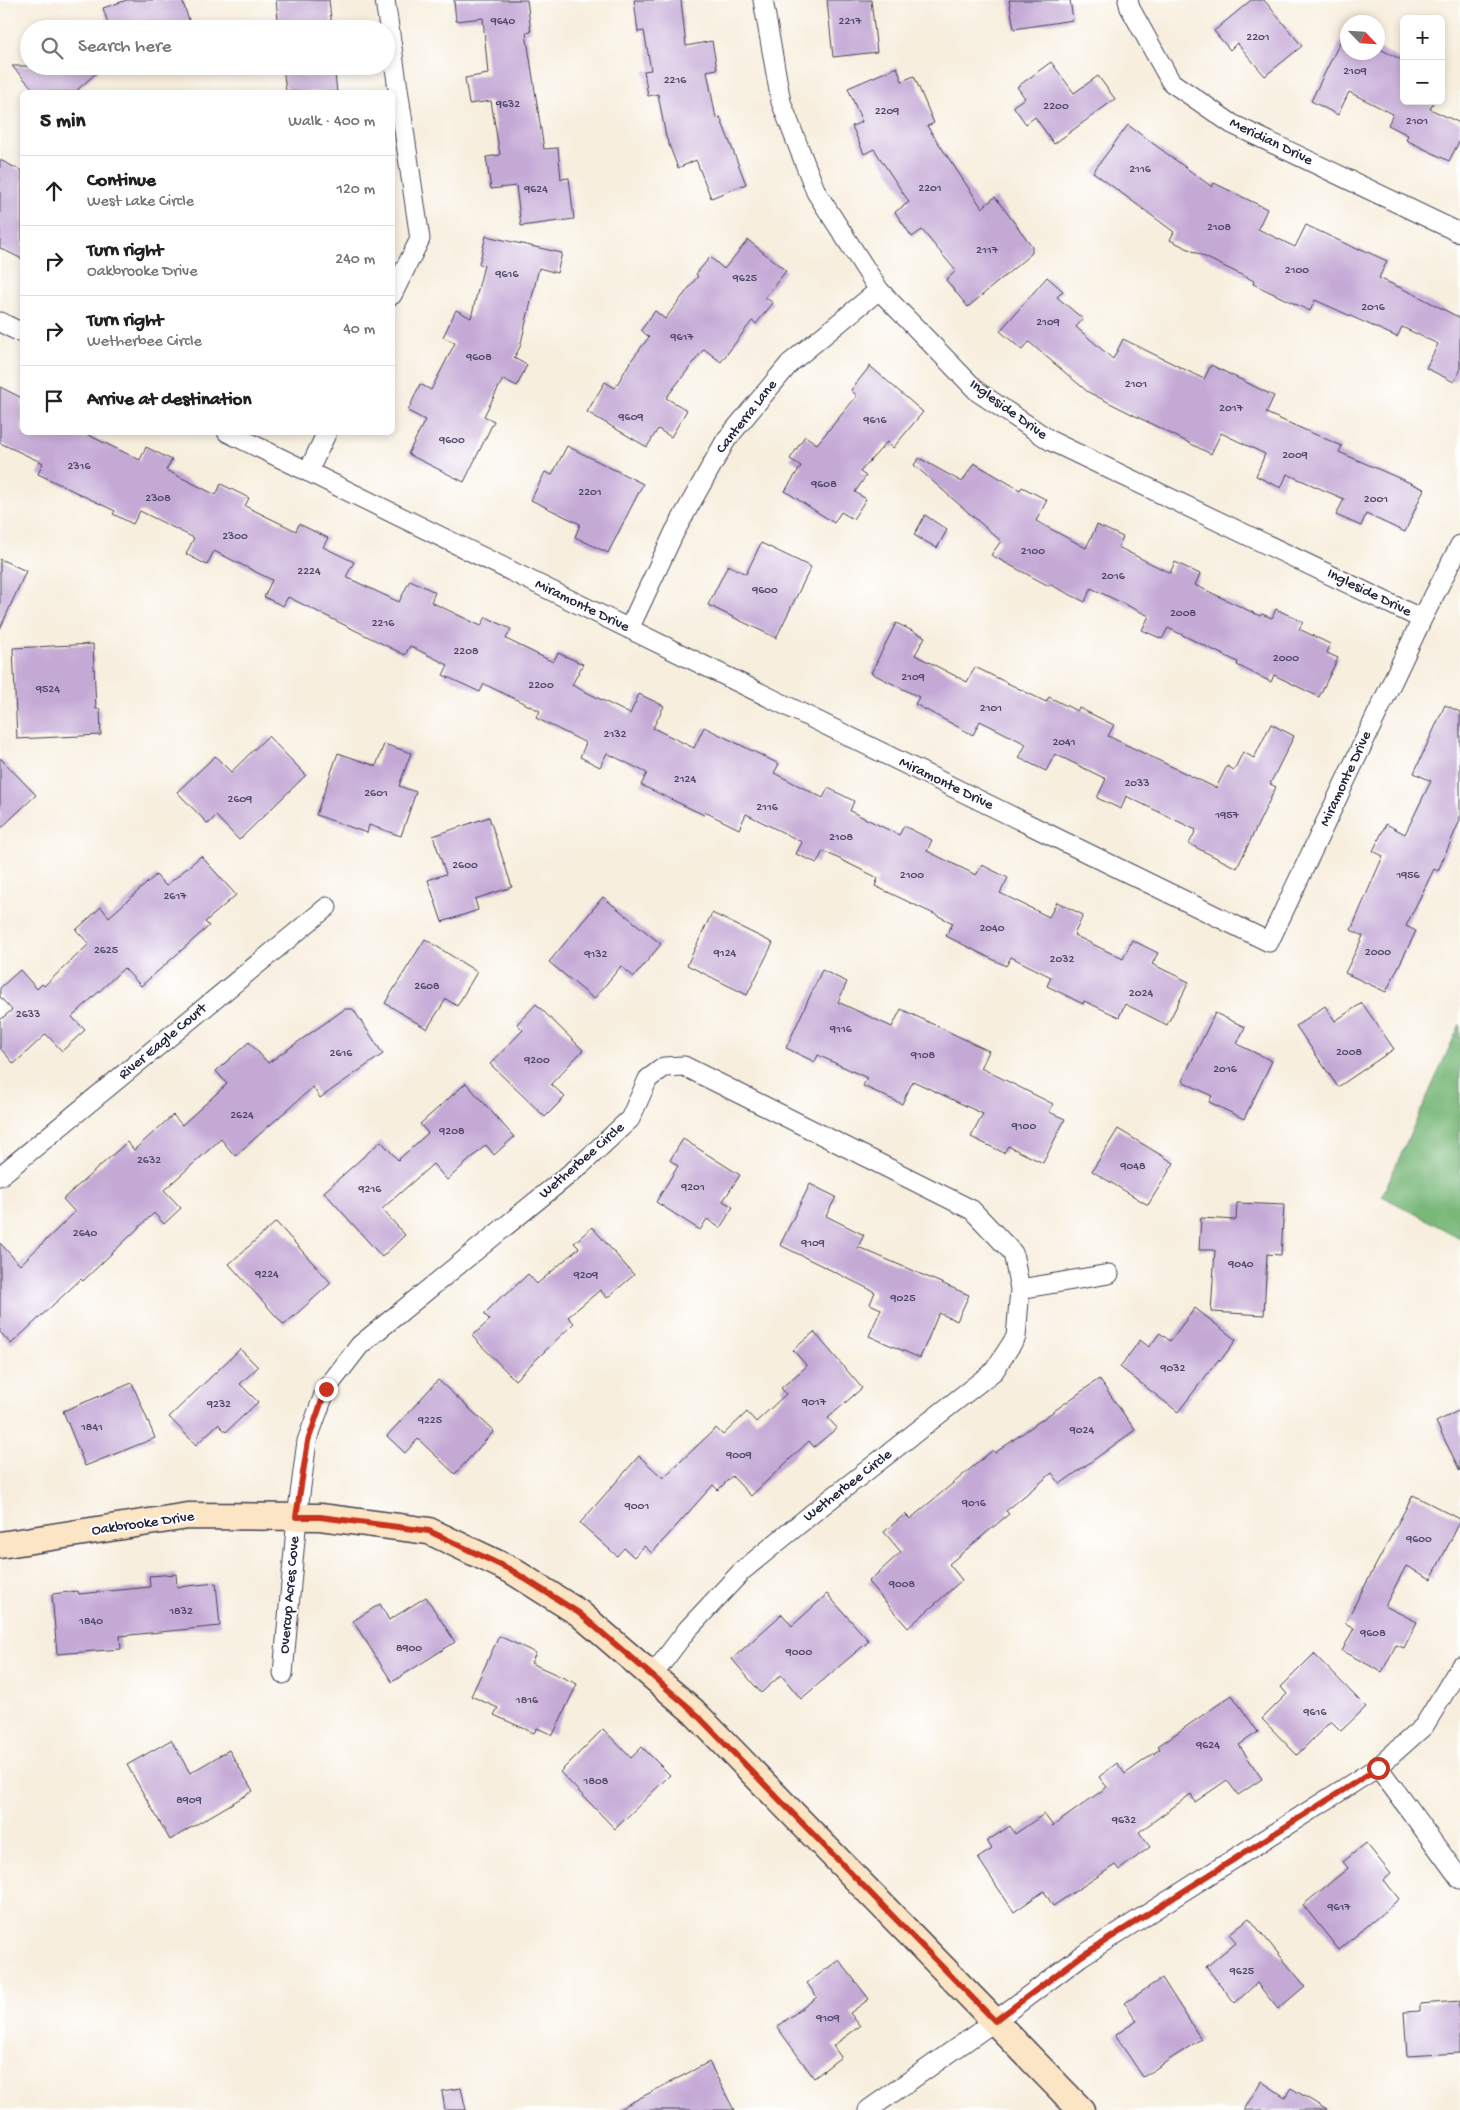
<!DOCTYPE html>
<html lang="en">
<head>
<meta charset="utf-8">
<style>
  :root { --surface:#fff; --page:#f2f2f2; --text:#202124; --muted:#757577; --line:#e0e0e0 }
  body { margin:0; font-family:"Gochi Hand",sans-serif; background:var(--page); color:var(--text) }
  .controls { position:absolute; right:15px; top:15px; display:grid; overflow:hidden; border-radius:8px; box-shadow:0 2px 8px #0003 }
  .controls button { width:45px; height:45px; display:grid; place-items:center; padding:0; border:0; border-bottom:1px solid var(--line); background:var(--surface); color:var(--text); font:25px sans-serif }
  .compass { position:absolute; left:1340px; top:15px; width:45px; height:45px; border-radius:50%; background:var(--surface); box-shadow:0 2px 8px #0003; rotate:115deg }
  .stop { position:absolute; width:15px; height:15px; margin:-11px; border:4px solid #c8321e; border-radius:50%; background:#fff }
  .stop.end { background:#c8321e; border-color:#fff; box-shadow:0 1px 5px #0008 }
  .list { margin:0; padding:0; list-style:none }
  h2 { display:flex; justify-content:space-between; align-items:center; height:65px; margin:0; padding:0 20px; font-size:21px }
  h2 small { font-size:16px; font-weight:400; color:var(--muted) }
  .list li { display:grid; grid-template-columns:32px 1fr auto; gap:15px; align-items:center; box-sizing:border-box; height:70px; padding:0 20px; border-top:1px solid var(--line) }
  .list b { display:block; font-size:19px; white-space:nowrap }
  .list p { margin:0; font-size:16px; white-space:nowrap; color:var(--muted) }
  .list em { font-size:16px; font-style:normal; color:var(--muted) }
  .icon { flex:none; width:28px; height:28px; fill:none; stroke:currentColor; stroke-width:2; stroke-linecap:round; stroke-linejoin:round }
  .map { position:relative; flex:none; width:1460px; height:2110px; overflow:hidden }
  .search { position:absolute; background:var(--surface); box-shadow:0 2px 8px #0003; left:20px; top:20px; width:375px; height:55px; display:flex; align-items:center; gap:12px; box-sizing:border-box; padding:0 18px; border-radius:28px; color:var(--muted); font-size:19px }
  .panel { position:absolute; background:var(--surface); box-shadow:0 2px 8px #0003; left:20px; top:90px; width:375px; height:345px; border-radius:8px }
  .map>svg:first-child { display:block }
  .forest { fill:#79b879; stroke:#4e6d5a }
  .building { fill:#c4a9d5 }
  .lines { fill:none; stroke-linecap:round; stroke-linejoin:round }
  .street-casing { stroke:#424153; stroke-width:21 }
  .secondary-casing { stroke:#424153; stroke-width:29 }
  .street { stroke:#fff; stroke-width:19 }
  .secondary { stroke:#fce5c4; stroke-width:26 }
  .route { stroke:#c8321e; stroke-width:6 }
  .labels { text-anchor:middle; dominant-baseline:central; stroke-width:4; stroke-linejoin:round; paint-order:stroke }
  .number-label { font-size:12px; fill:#4a4462 }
  .street-label { font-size:15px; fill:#22223b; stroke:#fff }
</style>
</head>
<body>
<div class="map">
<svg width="1460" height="2110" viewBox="0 0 1460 2110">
  <rect width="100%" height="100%" fill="#fff"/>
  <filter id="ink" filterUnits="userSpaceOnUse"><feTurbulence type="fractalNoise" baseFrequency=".02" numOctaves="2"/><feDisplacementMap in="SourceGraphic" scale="10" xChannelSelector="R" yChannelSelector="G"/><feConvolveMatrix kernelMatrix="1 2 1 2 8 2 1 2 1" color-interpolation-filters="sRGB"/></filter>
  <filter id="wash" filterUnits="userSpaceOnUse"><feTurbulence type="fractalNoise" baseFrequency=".0096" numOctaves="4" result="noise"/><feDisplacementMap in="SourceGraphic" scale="20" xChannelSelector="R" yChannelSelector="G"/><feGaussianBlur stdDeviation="1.12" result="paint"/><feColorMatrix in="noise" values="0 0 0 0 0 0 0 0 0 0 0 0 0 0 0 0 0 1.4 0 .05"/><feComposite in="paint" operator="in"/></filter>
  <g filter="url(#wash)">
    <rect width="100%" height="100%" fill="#f7eedd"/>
    <path class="forest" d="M1460 1024V1238L1382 1196Z"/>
    <g id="blocks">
      <path class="building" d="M127 0H182L192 29H110L103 8Z
        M276 0H329L332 29H279Z
        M454 0H527L531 32 526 33 544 149 558 148 561 179 569 178 574 219 521 226 516 186 491 189 486 157 500 155 491 101 469 104 465 78 488 74 483 18 456 21Z
        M634 0H681L686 46 712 41 717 69 707 71 716 118 720 117 746 184 711 198 696 160 678 168 666 137 658 94 648 96 644 71 651 70 644 31 638 32Z
        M827 0H871L877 52 833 57Z
        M1009 0H1070L1073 20 1014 29Z
        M1251 0H1264L1302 46 1265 76 1237 43 1230 50 1214 31Z
        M1345 32 1348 33V52H1378V48L1404 61V101H1434L1430 109 1460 123V140L1449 161 1406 140 1408 135 1388 125 1393 114 1349 92 1338 115 1311 101Z
        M1051 62 1074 93 1098 76 1115 99 1054 144 1035 117 1026 124 1013 106 1025 98 1017 87Z
        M12 66H104L75 92H36Z
        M283 66H334L337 92H286Z
        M897 67 902 81 914 76 934 123 927 126 982 208 995 197 1032 246V253L968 307 946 280 956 271 922 230 912 237 895 212 909 202 874 149 864 154 852 126 862 122 848 88Z
        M1128 125 1212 187 1214 183 1267 209 1258 229 1295 247 1306 225 1359 250V248L1387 261 1379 278 1416 295 1460 318V371L1454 382 1426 368 1438 344 1402 327 1397 337 1315 300 1310 311 1253 284 1254 281 1170 240 1174 232 1093 172Z
        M0 160 22 171V259L0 248Z
        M486 236 562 253 557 273 539 268 520 347 514 358 527 365 517 386 503 379 484 416 494 421 464 482 408 454 425 420 408 411 420 384 431 390 455 343 443 337 456 310 471 318 484 265 479 264Z
        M748 240 786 271 765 297 773 303 756 324 752 321 721 362 704 349 666 398 687 410 671 437 658 429 647 447 587 412 605 382 615 388 630 362 649 337 641 330 655 311 665 319 698 276 696 274 710 257 724 269Z
        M1047 277 1063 291 1057 297 1083 319 1076 327 1113 359 1123 339 1204 379 1211 365 1274 396 1266 413 1342 446 1339 452 1424 489 1405 532 1366 514 1361 526 1336 515 1344 499 1287 474 1281 488 1256 476 1265 454 1221 433 1211 454 1088 392 1029 342 1022 350 1000 331Z
        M870 366 923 412 893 448 887 442 860 472 866 476 855 492 866 499 853 519 841 512 834 523 785 491 801 466 790 459 805 436 817 444 857 396 851 390Z
        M0 387 22 398V432H82L140 460 146 447 172 460 166 470 216 495 221 484 249 498 245 506 296 531 299 524 328 538 323 547 354 562 346 577 399 602 410 580 435 592 431 602 481 626 486 617 511 629 506 639 553 662 558 653 583 664 572 685 630 714 639 694 664 706 653 728 694 748 704 727 779 764 774 773 823 798 828 788 854 801 850 811 899 835 904 826 932 840 927 851 976 875 982 865 1008 878 1000 893 1049 917 1057 902 1083 915 1074 935 1123 959 1132 940 1158 953 1152 964 1189 982 1167 1025 1125 1004 1119 1017 1084 1001 1083 1004 1047 986 1051 977 1011 957 1006 966 946 936 953 923 875 886 878 878 823 851 817 863 796 854 802 842 746 814 739 829 705 812 704 815 641 785 647 773 607 753 600 767 580 757 586 743 536 718 540 711 484 684 480 692 443 675 448 665 410 646 405 655 288 597 283 606 264 597 272 580 214 551 207 565 186 554 194 538 140 511 133 524 113 514 115 511 38 474 43 463 0 443Z
        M567 446 643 484 608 553 575 537 580 524 531 500 545 472 552 475Z
        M919 458 962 482 974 463 1020 490 1022 487 1047 500 1036 521 1086 548 1097 525 1123 537 1118 547 1170 573 1175 562 1200 574 1195 585 1260 616 1262 614 1272 618 1276 609 1303 622 1299 629 1330 644 1327 653 1338 658 1319 697 1274 675 1271 682 1237 665 1238 662 1168 628 1162 639 1142 630 1149 616 1091 588 1085 602 1049 584V586L991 555 1001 541 914 465Z
        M925 515 947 530 937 548 914 535Z
        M761 543 811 567 776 638 708 605 728 565 746 574Z
        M0 559 26 571 0 629Z
        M896 623 925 637 915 655 967 682 975 667 1046 702 1049 697 1077 711 1079 708 1114 725 1108 736 1216 788 1227 766 1234 770 1243 752 1254 758 1271 724 1294 736 1270 784 1276 787 1237 868 1189 844 1196 830 1126 796 1121 809 1097 798 1106 779 1055 754 1046 771 1019 758 1026 744 980 721 973 735 915 704 919 697 871 673Z
        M93 644 96 709H100L101 735 17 739 13 648Z
        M1445 705 1460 712V820L1438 871 1434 869 1406 926 1416 931 1386 992 1345 973 1363 936 1351 930 1383 856 1373 851 1386 824 1405 834 1431 781 1414 773Z
        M268 736 306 775 239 840 216 816 208 824 177 792 215 756 231 772Z
        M384 744 411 753 399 786 416 792 401 836 369 825 367 833 316 815 338 753 376 766Z
        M0 758 36 795 0 829Z
        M489 817 512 887 475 899 478 910 442 922 428 880 446 874 433 836Z
        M201 856 236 895 205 922 209 926 141 986 124 968 72 1017 85 1030 62 1051 46 1034 14 1064 0 1048V1020L12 1010 0 997V988L20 970 37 989 42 984 44 986 89 944 76 930 101 907 109 917 156 875 166 886Z
        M603 897 661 944 634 977 621 966 594 999 549 962Z
        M712 913 773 943 747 995 687 965Z
        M425 939 477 972 457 1006 446 999 427 1029 385 1003Z
        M822 970 847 982 838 1002 892 1027 901 1009 989 1051 981 1068 1053 1104 1049 1112 1065 1119 1043 1163 1008 1146 1004 1153 971 1137 983 1114 913 1081 902 1104 863 1086 867 1078 818 1055 815 1062 786 1048Z
        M1362 1003 1394 1049 1338 1087 1296 1026 1325 1006 1335 1021Z
        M536 1004 583 1050 551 1084 565 1097 545 1117 490 1064 523 1030 517 1024Z
        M345 1009H353L383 1054 320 1098 313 1087 235 1156 221 1139 164 1190 181 1208 164 1224 154 1213 83 1281 81 1279 11 1344 0 1332V1243L20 1265 75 1212 63 1199 127 1142 134 1150 173 1115 182 1125 227 1084 216 1071 249 1042 268 1063Z
        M1215 1013 1245 1027 1237 1044 1272 1061 1244 1119 1209 1102 1212 1096 1182 1081Z
        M466 1083 514 1137 494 1155 486 1145 447 1180 433 1164 382 1209 405 1235 382 1257 324 1192 381 1141 398 1160 428 1133 420 1124Z
        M1118 1129 1174 1163 1148 1205 1092 1171Z
        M683 1139 740 1175 723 1201 733 1207 720 1228 707 1219 700 1230 656 1202 678 1166 670 1160Z
        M810 1184 836 1197 826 1216 864 1235 858 1247 969 1295 957 1321 939 1313 920 1358 869 1336 881 1309 870 1304 875 1292 780 1245Z
        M1237 1203 1284 1205 1281 1255 1267 1254 1264 1315 1211 1312 1215 1250H1199L1201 1218 1236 1220Z
        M276 1222 331 1283 284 1325 229 1264Z
        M592 1227 634 1275 607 1298 600 1290 568 1317 574 1323 515 1380 472 1336 490 1320 484 1314 504 1294 505 1296 528 1274 537 1284 579 1248 574 1243Z
        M1195 1308 1236 1340 1220 1361 1219 1359 1178 1412 1120 1367 1140 1340 1149 1347 1160 1333 1170 1341Z
        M814 1332 862 1388 828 1418 837 1428 814 1447 809 1441 751 1496 732 1476 718 1490 713 1485 652 1553 644 1546 634 1557 624 1548 617 1556 580 1523 639 1456 663 1478 716 1428 723 1435 747 1412 756 1422 786 1394 781 1388 807 1366 793 1350Z
        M240 1349 258 1367 240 1384 258 1402 226 1432 218 1424 196 1445 169 1417Z
        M1099 1379 1135 1430 1060 1484 1052 1473 1006 1511 1009 1514 949 1564 962 1580 908 1628 868 1582 901 1552 884 1532 905 1514 910 1519 993 1450 995 1453Z
        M438 1380 494 1431 455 1474 418 1439 405 1453 387 1436Z
        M132 1383 155 1438 85 1466 63 1411Z
        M1460 1410V1471L1436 1422Z
        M1413 1495 1460 1519V1522L1431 1579 1406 1566 1385 1606 1417 1622 1404 1648 1396 1645 1382 1672 1342 1651 1354 1628 1345 1623Z
        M176 1574 177 1587 216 1583 220 1626 120 1636 121 1649 57 1654 52 1594 78 1591 79 1594 150 1587 149 1576Z
        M827 1594 869 1641 801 1699 781 1675 761 1693 732 1659 782 1614 792 1626Z
        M426 1597 455 1642 392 1682 353 1621 380 1604 389 1620Z
        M499 1636 536 1653 531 1663 577 1684 553 1735 537 1728 534 1733 494 1715 498 1708 471 1696Z
        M1314 1654 1366 1707 1341 1731 1331 1721 1297 1755 1262 1719 1287 1694 1281 1687Z
        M1232 1695 1258 1732 1239 1745 1262 1779 1238 1795 1227 1780 1195 1802 1191 1794 1139 1832 1150 1847 1119 1870 1115 1865 1053 1906 1044 1891 1014 1912 978 1858 992 1849 987 1841 1010 1826 1015 1834 1044 1814 1053 1826 1107 1787 1099 1777 1117 1763 1125 1774 1160 1749 1158 1746Z
        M603 1729 631 1758 642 1747 670 1775 615 1829 560 1772Z
        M171 1740 190 1773 229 1750 253 1791 170 1840 127 1765Z
        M1366 1843 1391 1874 1384 1880 1399 1899 1339 1950 1303 1905 1348 1868 1343 1862Z
        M1249 1918 1305 1986 1278 2009 1257 1983 1235 2003 1206 1967 1236 1942 1229 1934Z
        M839 1960 869 1999 850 2013 860 2026 833 2046 841 2057 814 2078 777 2027 817 1997 807 1983Z
        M1162 1978 1201 2039 1143 2077 1115 2035 1137 2021 1125 2003Z
        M1460 2001V2053L1407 2056 1404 2012 1420 2011V2004Z
        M709 2062 734 2110H617Z
        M1261 2081 1285 2097 1291 2088 1327 2110H1244Z
        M461 2088 466 2110H445L442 2091Z"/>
    </g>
  </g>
  <g filter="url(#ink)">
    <use href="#blocks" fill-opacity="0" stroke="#424153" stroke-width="1"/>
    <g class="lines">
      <g class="street-casing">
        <path id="street" d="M385 0 420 239 392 295
          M763 0 781 102 816 192 879 290 978 392 1051 441 1422 619
          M1128 0 1130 8 1171 82 1232 124 1460 233
          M0 322 22 333
          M227 432 1269 942 1422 619 1460 545
          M308 472 327 432
          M629 629 675 531 726 440 790 363 879 290
          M0 1176 327 907
          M1020 1289 1109 1274
          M283 1674 297 1517 307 1441 326 1389 360 1345 583 1163 630 1119 648 1079 664 1067 684 1066 972 1210 1013 1253 1020 1289 1016 1337 994 1371 814 1512 742 1571 687 1630 652 1676
          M1378 1767 1460 1879
          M868 2110 995 2021 1080 1957 1378 1767 1424 1726 1460 1667"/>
      </g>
      <g class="secondary-casing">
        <path id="secondary" d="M0 1545 188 1516 320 1517 429 1531 511 1570 579 1613 693 1711 1081 2110"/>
      </g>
      <use href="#street" class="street"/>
      <use href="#secondary" class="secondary"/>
    </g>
  </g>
  <g class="lines" filter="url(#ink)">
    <path class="route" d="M326 1389 308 1441 296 1517H320L429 1531 511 1570 579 1613 693 1711 995 2021 1080 1957 1378 1768"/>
  </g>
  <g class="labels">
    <g class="number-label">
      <text x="503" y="22">9640</text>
      <text x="850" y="22">2217</text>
      <text x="1258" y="38">2201</text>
      <text x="1355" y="72">2109</text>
      <text x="675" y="81">2216</text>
      <text x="508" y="105">9632</text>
      <text x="1056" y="107">2200</text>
      <text x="887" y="112">2209</text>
      <text x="1417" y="122">2101</text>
      <text x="1140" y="170">2116</text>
      <text x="930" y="189">2201</text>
      <text x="536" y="190">9624</text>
      <text x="1219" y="228">2108</text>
      <text x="987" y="251">2117</text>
      <text x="1297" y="271">2100</text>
      <text x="507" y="275">9616</text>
      <text x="745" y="279">9625</text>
      <text x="1373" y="308">2016</text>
      <text x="1048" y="323">2109</text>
      <text x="682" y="338">9617</text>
      <text x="479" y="358">9608</text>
      <text x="1136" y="385">2101</text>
      <text x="1231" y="409">2017</text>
      <text x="631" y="418">9609</text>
      <text x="875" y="421">9616</text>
      <text x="452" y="441">9600</text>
      <text x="1295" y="456">2009</text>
      <text x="79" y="467">2316</text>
      <text x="824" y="485">9608</text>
      <text x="590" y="493">2201</text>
      <text x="158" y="499">2308</text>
      <text x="1376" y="500">2001</text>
      <text x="235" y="537">2300</text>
      <text x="1033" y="552">2100</text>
      <text x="309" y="572">2224</text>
      <text x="1113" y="577">2016</text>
      <text x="765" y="591">9600</text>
      <text x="1183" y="614">2008</text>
      <text x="383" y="624">2216</text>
      <text x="466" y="652">2208</text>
      <text x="1286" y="659">2000</text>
      <text x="913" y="678">2109</text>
      <text x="541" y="686">2200</text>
      <text x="48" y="690">9524</text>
      <text x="991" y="709">2101</text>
      <text x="615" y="735">2132</text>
      <text x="1064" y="743">2041</text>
      <text x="685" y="780">2124</text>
      <text x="1137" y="784">2033</text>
      <text x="376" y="794">2601</text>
      <text x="240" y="800">2609</text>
      <text x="767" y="808">2116</text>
      <text x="1227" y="816">1957</text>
      <text x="841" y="838">2108</text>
      <text x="465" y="866">2600</text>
      <text x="912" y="876">2100</text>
      <text x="1408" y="876">1956</text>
      <text x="175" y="897">2617</text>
      <text x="992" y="929">2040</text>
      <text x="106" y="951">2625</text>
      <text x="1378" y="953">2000</text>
      <text x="725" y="954">9124</text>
      <text x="596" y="955">9132</text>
      <text x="1062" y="960">2032</text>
      <text x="427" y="987">2608</text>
      <text x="1141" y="994">2024</text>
      <text x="28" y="1015">2633</text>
      <text x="841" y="1030">9116</text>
      <text x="1349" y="1053">2008</text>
      <text x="341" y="1054">2616</text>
      <text x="923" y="1056">9108</text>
      <text x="537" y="1061">9200</text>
      <text x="1225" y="1070">2016</text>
      <text x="242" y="1116">2624</text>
      <text x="1024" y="1127">9100</text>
      <text x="452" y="1132">9208</text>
      <text x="149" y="1161">2632</text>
      <text x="1133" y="1167">9048</text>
      <text x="693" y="1188">9201</text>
      <text x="370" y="1190">9216</text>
      <text x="85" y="1234">2640</text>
      <text x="813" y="1244">9109</text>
      <text x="1241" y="1265">9040</text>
      <text x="267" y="1275">9224</text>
      <text x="586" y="1276">9209</text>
      <text x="903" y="1299">9025</text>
      <text x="1173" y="1369">9032</text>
      <text x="814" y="1403">9017</text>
      <text x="219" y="1405">9232</text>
      <text x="430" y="1421">9225</text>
      <text x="92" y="1428">1841</text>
      <text x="1082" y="1431">9024</text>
      <text x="739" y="1456">9009</text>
      <text x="974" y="1504">9016</text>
      <text x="637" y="1507">9001</text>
      <text x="1419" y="1540">9600</text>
      <text x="902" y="1585">9008</text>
      <text x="181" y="1612">1832</text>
      <text x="91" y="1622">1840</text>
      <text x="1373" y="1634">9608</text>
      <text x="409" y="1649">8900</text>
      <text x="799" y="1653">9000</text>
      <text x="527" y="1701">1816</text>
      <text x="1315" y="1713">9616</text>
      <text x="1208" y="1746">9624</text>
      <text x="596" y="1782">1808</text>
      <text x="189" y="1801">8909</text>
      <text x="1124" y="1821">9632</text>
      <text x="1339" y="1908">9617</text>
      <text x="1242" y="1972">9625</text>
      <text x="828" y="2019">9109</text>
    </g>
    <g class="street-label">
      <text transform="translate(1271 142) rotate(26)">Meridian Drive</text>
      <text transform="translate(1008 410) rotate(36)">Ingleside Drive</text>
      <text transform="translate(747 417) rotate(-52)">Canterra Lane</text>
      <text transform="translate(1369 593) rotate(26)">Ingleside Drive</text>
      <text transform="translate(582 606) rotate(26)">Miramonte Drive</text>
      <text transform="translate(1346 779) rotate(-65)">Miramonte Drive</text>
      <text transform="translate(946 784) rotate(26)">Miramonte Drive</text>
      <text transform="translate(163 1042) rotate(-40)">River Eagle Court</text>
      <text transform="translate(582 1161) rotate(-41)">Wetherbee Circle</text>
      <text transform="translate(848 1486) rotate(-38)">Wetherbee Circle</text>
      <text transform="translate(143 1524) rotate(-8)">Oakbrooke Drive</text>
      <text transform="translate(290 1595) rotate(-85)">Overcup Acres Cove</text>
    </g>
  </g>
</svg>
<div class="controls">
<button>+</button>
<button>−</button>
</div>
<svg class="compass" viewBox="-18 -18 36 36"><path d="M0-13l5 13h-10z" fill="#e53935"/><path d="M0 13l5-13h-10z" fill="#757577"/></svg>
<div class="stop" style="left:1378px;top:1768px"></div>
<div class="stop end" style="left:326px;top:1389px"></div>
<div class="search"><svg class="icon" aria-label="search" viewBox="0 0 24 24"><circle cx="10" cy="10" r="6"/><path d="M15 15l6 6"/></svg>Search here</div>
<section class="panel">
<h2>5 min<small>Walk · 400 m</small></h2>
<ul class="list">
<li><svg class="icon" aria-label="ahead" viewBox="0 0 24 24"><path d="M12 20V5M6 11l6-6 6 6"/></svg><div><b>Continue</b><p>West Lake Circle</p></div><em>120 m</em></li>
<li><svg class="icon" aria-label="right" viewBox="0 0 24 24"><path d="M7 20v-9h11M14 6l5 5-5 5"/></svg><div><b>Turn right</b><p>Oakbrooke Drive</p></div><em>240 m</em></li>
<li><svg class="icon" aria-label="right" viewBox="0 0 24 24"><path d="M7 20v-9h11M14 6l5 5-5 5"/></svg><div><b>Turn right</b><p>Wetherbee Circle</p></div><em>40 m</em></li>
<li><svg class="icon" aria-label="arrive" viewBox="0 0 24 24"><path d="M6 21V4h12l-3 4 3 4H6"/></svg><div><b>Arrive at destination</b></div></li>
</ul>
</section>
</div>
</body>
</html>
